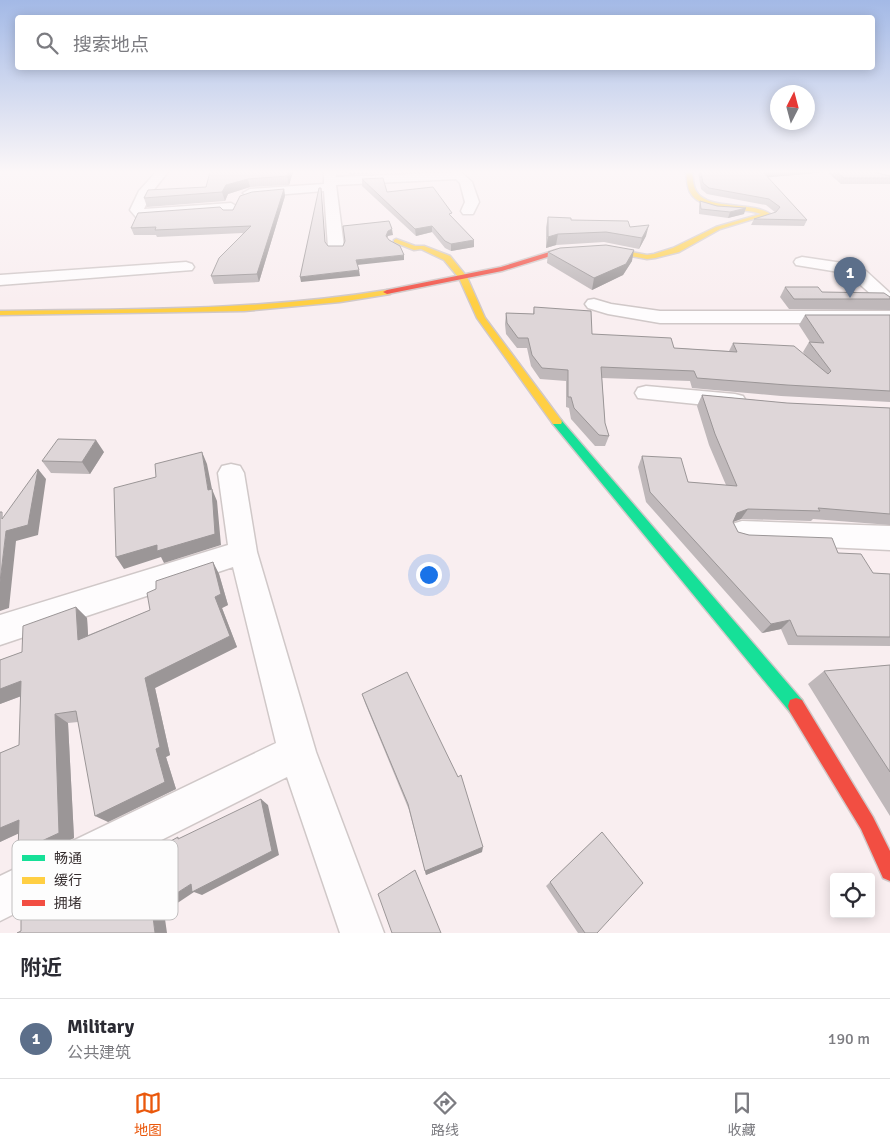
<!DOCTYPE html>
<html lang="zh">
<head>
<meta charset="utf-8">
<style>
  :root { --surface:#fff; --page:#f7f7f7; --text:#2b2b33; --muted:#7c7c81; --line:#e1e1e2; --accent:#ea580c }
  body { margin:0; font-family:Signika,"Noto Sans SC",sans-serif; background:var(--page); color:var(--text) }
  .controls { position:absolute; right:15px; bottom:15px; display:grid; overflow:hidden; border-radius:5px; box-shadow:0 2px 12px #0003 }
  .controls button { width:45px; height:45px; display:grid; place-items:center; padding:0; border:0; border-bottom:1px solid var(--line); background:var(--surface); color:var(--text); font:25px sans-serif }
  .compass { position:absolute; left:770px; top:85px; width:45px; height:45px; border-radius:50%; background:var(--surface); box-shadow:0 2px 12px #0003; rotate:6deg }
  .you { position:absolute; left:428px; top:574px; width:18px; height:18px; margin:-12px; border:4px solid #fff; border-radius:50%; background:#1a73e8; box-shadow:0 0 0 8px #1a73e833 }
  .badge { display:grid; place-items:center; width:32px; height:32px; border-radius:50%; background:var(--accent); color:#fff; font-size:16px; font-weight:700 }
  .pin { position:absolute; translate:-50% -41px; filter:drop-shadow(0 1px 2px #0008) }
  .pin::after { content:''; position:absolute; top:26px; width:18px; height:15px; background:inherit; clip-path:polygon(0 0,100% 0,50% 100%) }
  .list { margin:0; padding:0; list-style:none }
  h2 { display:flex; justify-content:space-between; align-items:center; height:65px; margin:0; padding:0 20px; font-size:21px }
  h2 small { font-size:16px; font-weight:400; color:var(--muted) }
  .list li { display:grid; grid-template-columns:32px 1fr auto; gap:15px; align-items:center; box-sizing:border-box; height:80px; padding:0 20px; border-top:1px solid var(--line) }
  .list b { display:block; font-size:19px; white-space:nowrap }
  .list p { margin:0; font-size:16px; white-space:nowrap; color:var(--muted) }
  .list em { font-size:16px; font-style:normal; color:var(--muted) }
  .icon { flex:none; width:28px; height:28px; fill:none; stroke:currentColor; stroke-width:2; stroke-linecap:round; stroke-linejoin:round }
  .map { position:relative; flex:none; width:890px; height:933px; overflow:hidden }
  .search { position:absolute; background:var(--surface); box-shadow:0 2px 12px #0003; left:15px; right:15px; top:15px; height:55px; display:flex; align-items:center; gap:12px; box-sizing:border-box; padding:0 18px; border-radius:5px; color:var(--muted); font-size:19px }
  .sheet { height:145px; background:var(--surface) }
  nav { display:flex; justify-content:space-around; align-items:center; box-sizing:border-box; height:70px; border-top:1px solid var(--line); background:var(--surface); font-size:14px; color:var(--muted) }
  nav a { display:grid; justify-items:center; gap:2px }
  nav .on { color:var(--accent) }
  .map>svg:first-child { display:block }
  .lines { fill:none; stroke-linecap:round; stroke-linejoin:round }
  .street-casing { stroke:#d0c8c8; stroke-width:3 }
  .fast-casing { stroke:#d0c8c8; stroke-width:3 }
  .slow-casing { stroke:#d0c8c8; stroke-width:3 }
  .jam-casing { stroke:#d0c8c8; stroke-width:3 }
  .street { fill:#fefcfd; fill-rule:evenodd }
  .fast { fill:#16e098; fill-rule:evenodd }
  .slow { fill:#ffcf43; fill-rule:evenodd }
  .jam { fill:#f24e42; fill-rule:evenodd }
  .wall { fill:#bfb8ba }
  .shaded-wall { fill:#9b9697 }
  .building { fill:#ded6d8; stroke:#9b9697 }
  .key { fill:#fdfdfd; stroke:#c1bfbf; stroke-width:1 }
  .key-label { font-size:14px; fill:#352d2e }
</style>
</head>
<body>
<div class="map">
<svg width="890" height="933" viewBox="0 0 890 933">
  <rect width="100%" height="100%" fill="#f9eef0"/>
  <g class="lines">
    <g class="street-casing">
      <path id="street" d="M156 172H168L152 192 144 209 231 203 238 207 231 211 141 218 136 217 130 210 139 191Z
        M324 172H336V177L461 172 472 182 479 202 473 214H463L461 211 465 202 460 183 456 179 336 185 344 247 342 250H330L328 247 324 191 250 197 243 193 250 189 324 184Z
        M802 257 856 265 866 271 890 293V307L884 306 854 279 845 273 796 265 794 262 796 259Z
        M186 262 192 264 194 267 192 270 0 285V275Z
        M594 299 611 304 660 311H890V323H660L608 314 588 308 585 304 588 300Z
        M646 386 735 394 743 396 746 401 743 406 735 408 638 398 635 393 638 388Z
        M231 464 240 466 244 473 257 552 316 752 384 933H340L287 777 0 921V876L276 743 233 567 0 645V615L228 545 218 473 222 466Z
        M742 521 890 526V550L742 543 732 540 728 532 732 524Z"/>
    </g>
    <g class="fast-casing">
      <path id="fast" d="M557 418 561 420 802 700 804 706 802 712 796 714 790 712 553 424 552 422Z"/>
    </g>
    <g class="slow-casing">
      <path id="slow" d="M686 172H692C693 178 693 186 696 191 707 211 752 201 770 214L720 229 679 252 655 258 647 259 604 251 576 253 575 251 579 249 604 247 647 255 654 254 673 248 716 227 761 214C742 207 700 212 690 192 687 186 687 179 686 172Z
        M396 239 415 246H424L450 256 467 277 485 318 561 420 562 422 561 424H553L477 318 459 278 444 260 421 249 414 250 394 242V240Z
        M387 290 391 292 390 294 340 302 244 311 0 315V311C130 309 259 311 387 290Z"/>
    </g>
    <g class="jam-casing">
      <path id="jam" d="M579 249 583 251 582 253 557 254 502 271 387 294 383 292 387 290 501 267 556 250Z
        M796 698 802 700 873 817 890 851V881L883 878 861 829 790 712 788 706 790 700Z"/>
    </g>
    <use href="#street" class="street"/>
    <use href="#fast" class="fast"/>
    <use href="#slow" class="slow"/>
    <use href="#jam" class="jam"/>
  </g>
  <path class="wall" d="M210 172H293L289 185 250 187 228 194 225 201 147 207 144 198 206 187Z
    M342 172H380V173L351 175 348 173H343Z
    M698 172H874L890 176V184H841L827 172 768 177 807 220 804 226 751 225 754 219 776 213 766 205 707 194 701 189Z
    M362 179 387 192 452 217 474 247 451 251 445 248 432 232 416 236 362 186Z
    M284 189 285 196 259 282 214 284 211 276 243 233 157 237 156 235H134L131 228 223 210H233Z
    M700 201 744 214 728 218 699 214V206Z
    M548 217 630 227 646 236 639 249 604 242 556 245 546 248V227Z
    M548 252 632 261 623 275 592 290 547 263Z
    M785 287 822 292 890 297V310L789 309 780 297Z
    M534 307 592 334 674 348 729 351 733 343 805 355 803 352 809 342H810L799 325 805 315H890V402L781 396 692 388 690 381 602 378 605 423 609 436 605 446H595L571 419 569 408 566 407V381L540 379 531 366 527 348H517L506 334 505 324 506 313 533 314Z
    M702 395 787 403 890 408V525L813 519 811 521 741 519 733 522 738 532 749 535 838 553 873 573 890 574V646L788 645 781 629 762 633 646 502 638 467 642 456 688 482 726 485 709 445 697 406Z
    M104 452 90 474 51 473 42 461Z
    M213 562 219 574 228 605 222 608 237 647 155 688 170 755 166 757 176 789 108 822 78 722 68 723 74 838 35 857 18 852V833L0 842V753L19 745 21 696 0 704V660L22 652 76 607 87 618 88 635 150 610 156 589Z
    M890 665V816L808 684 824 671Z
    M362 694 458 777 482 852 426 875 409 810 365 703Z
    M602 832 597 933H578L546 886Z"/>
  <path class="shaded-wall" d="M288 172H293L289 185 287 176Z
    M763 172H828H827L761 178Z
    M248 179 250 187 228 194 225 201 222 192 226 185Z
    M284 189 285 196 259 282 257 274Z
    M746 208 744 214 728 218 730 212Z
    M649 225 646 236 639 249 642 238Z
    M432 226V232L416 236 415 229Z
    M392 229 393 235 388 236 386 241V236L388 231Z
    M558 234 556 245 546 248 548 237Z
    M474 240V247L451 251V244Z
    M634 250 632 261 623 275 592 290 594 278Z
    M404 255V260L357 265 356 260Z
    M359 270 360 276 301 282 300 277Z
    M96 440 104 452 90 474 82 462Z
    M202 452 207 464 212 489 217 501 221 545 164 563 161 557 124 569 116 557 208 490Z
    M38 469 46 479 38 535 16 541 9 608 0 611V582L6 531Z
    M748 509 741 519 730 523 737 513Z
    M213 562 219 574 228 605 222 608 237 647 155 688 170 755 166 757 176 789 108 822 95 816 156 749 145 678 215 597Z
    M76 607 87 618 89 650 78 640Z
    M790 620 781 629 762 633 771 624Z
    M21 681 35 691 0 704V689Z
    M55 714 68 723 74 838 35 857 18 852Z
    M261 799 268 805 279 855 202 895 194 892 164 912 167 933H155L152 909 191 884Z
    M19 820 35 826 0 842V828Z
    M140 842 151 847 153 862 142 857Z
    M483 847 482 852 426 875 425 871Z"/>
  <path class="building" d="M210 172H288L287 176 248 179 226 185 222 192 144 198 148 190 206 187Z
    M701 172H767H763L807 220 754 219 776 212 780 207 769 199 709 188 703 183Z
    M836 172H874L890 176V178H844Z
    M383 178 387 192 433 187 452 213 449 214 474 240 451 244 445 241 432 226 415 229 362 179Z
    M319 188H321L325 242 328 246H343L345 241 343 226 389 221 392 229 388 231 386 236 389 240 400 246 404 255 356 260 359 270 300 277Z
    M284 189 257 274 211 276 219 258 251 226 155 230 156 227 131 228 138 213 220 207 223 210H233L240 196 252 192Z
    M700 201 717 206 746 208 730 212 701 209Z
    M548 217 571 218V220L628 221 630 227 649 225 642 238 606 232 558 234 548 237Z
    M606 245 634 250 626 264 594 278 548 252 560 248Z
    M785 287H818L822 292 884 293 890 297V299H794Z
    M534 307 591 311 592 334 671 338 674 348 737 352 733 343 794 346 828 374 831 371 809 342 824 343 805 315H890V391L787 385 697 378 694 371 601 367 605 423 609 436 599 435 574 408 571 397H568V370L542 368 532 355 528 338H518L507 323 506 313 534 314Z
    M702 395 787 403 890 408V514L818 508 820 511 748 509 737 513 733 522 738 532 749 535 832 538 838 553 861 554 873 573 890 574V637L797 636 790 620 771 624 650 492 642 456 681 458 688 482 737 486 715 434Z
    M58 439 96 440 82 462 42 461Z
    M202 452 208 490 212 489 215 534 157 551V545L116 557 114 488 156 477 155 464Z
    M38 469 28 525 6 531 0 582V512H2V519Z
    M213 562 221 594 215 597 230 636 145 678 160 747 156 749 165 782 95 816 76 711 55 714 59 833 18 852 19 820 0 828V753L19 745 21 681 0 689V660L22 652 23 626 76 607 78 640 150 610 147 593 156 589V581Z
    M890 665V772L824 671Z
    M407 672 458 777 461 775 483 847 425 871 408 804 362 694Z
    M261 799 272 851 192 892 191 884 152 909 155 933H17L21 931V920L98 881 97 878 106 873 103 861 140 842 142 857 178 837V839Z
    M602 832 643 883 597 933H585L550 882Z
    M415 870 441 933H392L378 894Z"/>
  <linearGradient id="sky" x2="0" y2="1"><stop stop-color="#a3b9e6"/><stop offset="0.57" stop-color="#fcf7f8"/><stop offset="1" stop-color="#fcf7f8" stop-opacity="0"/></linearGradient>
  <rect width="890" height="302" fill="url(#sky)"/>
  <rect x="12" y="840" width="166" height="80" rx="8" class="key"/>
  <rect x="22" y="855" width="23" height="6" fill="#16e098"/>
  <rect x="22" y="877" width="23" height="7" fill="#ffcf43"/>
  <rect x="22" y="900" width="23" height="6" fill="#f24e42"/>
  <g class="key-label">
    <text x="54" y="863">畅通</text>
    <text x="54" y="885">缓行</text>
    <text x="54" y="908">拥堵</text>
  </g>
</svg>
<div class="controls">
<button><svg class="icon" aria-label="locate" viewBox="0 0 24 24"><circle cx="12" cy="12" r="6"/><path d="M12 2v4M12 18v4M2 12h4M18 12h4"/></svg></button>
</div>
<svg class="compass" viewBox="-18 -18 36 36"><path d="M0-13l5 13h-10z" fill="#e53935"/><path d="M0 13l5-13h-10z" fill="#7c7c81"/></svg>
<div class="you"></div>
<div class="pin badge" style="left:850px;top:298px;background:#5c6f8a">1</div>
<div class="search"><svg class="icon" aria-label="search" viewBox="0 0 24 24"><circle cx="10" cy="10" r="6"/><path d="M15 15l6 6"/></svg>搜索地点</div>
</div>
<section class="sheet">
<h2>附近<small></small></h2>
<ul class="list">
<li><span class="badge" style="background:#5c6f8a">1</span><div><b>Military</b><p>公共建筑</p></div><em>190 m</em></li>
</ul>
</section>
<nav>
<a class="on"><svg class="icon" aria-label="map" viewBox="0 0 24 24"><path d="M3 6l6-2 6 2 6-2v14l-6 2-6-2-6 2zM9 4v14M15 6v14"/></svg>地图</a>
<a><svg class="icon" aria-label="directions" viewBox="0 0 24 24"><path d="M12 3l9 9-9 9-9-9zM9 14v-3h6M13 9l2 2-2 2"/></svg>路线</a>
<a><svg class="icon" aria-label="saved" viewBox="0 0 24 24"><path d="M7 4h10v16l-5-4-5 4z"/></svg>收藏</a>
</nav>
</body>
</html>
